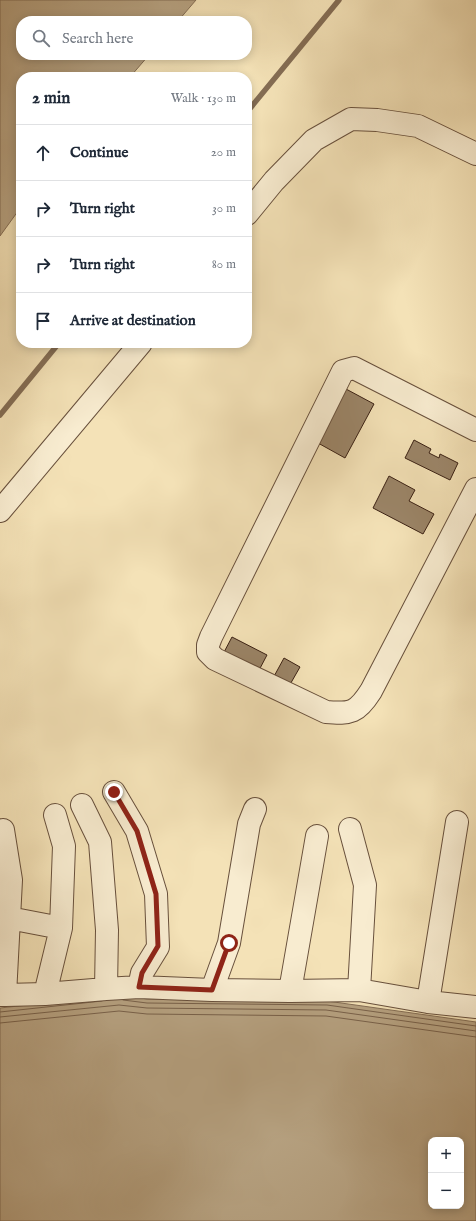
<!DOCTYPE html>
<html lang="en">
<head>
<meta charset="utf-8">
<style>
  :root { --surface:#fff; --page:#f2f2f3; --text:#1f2937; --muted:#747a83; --line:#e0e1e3 }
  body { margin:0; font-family:"IM FELL English",serif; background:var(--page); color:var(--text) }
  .controls { position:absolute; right:12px; bottom:12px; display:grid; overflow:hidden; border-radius:8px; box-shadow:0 2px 10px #0003 }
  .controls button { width:36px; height:36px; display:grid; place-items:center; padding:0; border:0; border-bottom:1px solid var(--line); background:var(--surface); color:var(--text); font:20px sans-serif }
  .stop { position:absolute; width:12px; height:12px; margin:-9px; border:3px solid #8f2418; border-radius:50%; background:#fff }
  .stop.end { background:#8f2418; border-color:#fff; box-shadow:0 1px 4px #0008 }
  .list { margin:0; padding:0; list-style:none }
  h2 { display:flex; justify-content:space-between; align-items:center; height:52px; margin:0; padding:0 16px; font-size:17px }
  h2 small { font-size:13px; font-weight:400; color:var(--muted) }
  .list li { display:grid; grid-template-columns:26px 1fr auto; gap:12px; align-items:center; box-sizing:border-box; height:56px; padding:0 16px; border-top:1px solid var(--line) }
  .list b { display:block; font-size:15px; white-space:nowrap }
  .list em { font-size:13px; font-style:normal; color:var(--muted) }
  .icon { flex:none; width:22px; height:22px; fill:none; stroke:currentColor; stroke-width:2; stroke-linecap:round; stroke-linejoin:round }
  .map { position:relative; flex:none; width:476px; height:1221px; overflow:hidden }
  .search { position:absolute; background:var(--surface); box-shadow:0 2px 10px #0003; left:16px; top:16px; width:236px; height:44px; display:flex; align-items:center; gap:10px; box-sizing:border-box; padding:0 14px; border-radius:16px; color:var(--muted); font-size:15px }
  .panel { position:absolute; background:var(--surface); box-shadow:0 2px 10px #0003; left:16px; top:72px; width:236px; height:276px; border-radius:16px }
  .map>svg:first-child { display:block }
  .water { fill:#b5a07f; stroke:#846d54; fill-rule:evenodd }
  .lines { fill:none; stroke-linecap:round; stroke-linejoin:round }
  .shore { stroke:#786049; stroke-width:1 }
  .stream { stroke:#846d54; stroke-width:5.5 }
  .building { fill:#9b8568; stroke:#3a2013 }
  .minor-casing { stroke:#68503c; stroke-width:24 }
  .minor { stroke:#f8ecd0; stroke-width:22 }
  .route { stroke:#8f2418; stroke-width:5 }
</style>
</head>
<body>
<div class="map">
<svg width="476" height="1221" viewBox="0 0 476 1221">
  <rect width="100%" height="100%" fill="#f4e2b7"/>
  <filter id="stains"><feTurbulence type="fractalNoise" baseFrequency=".005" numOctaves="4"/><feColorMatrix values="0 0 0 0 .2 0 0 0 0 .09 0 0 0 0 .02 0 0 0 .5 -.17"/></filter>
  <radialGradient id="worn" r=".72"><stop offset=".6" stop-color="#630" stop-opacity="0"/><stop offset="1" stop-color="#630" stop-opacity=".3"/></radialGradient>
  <path class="water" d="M0 0H196L178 21H21V55H149L130 77H21V207L0 236Z
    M119 995 147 999 327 1001 476 1022V1221H0V1008ZM431 1140H461V1206H431Z"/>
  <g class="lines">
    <path class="shore" d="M123 1000 147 1003 327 1005 476 1026
      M0 1012 102 1001
      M0 1017 119 1005 147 1008 326 1010 476 1031
      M0 1023 119 1011 147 1014 326 1016 476 1037"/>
    <path class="stream" d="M247 112 339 0
      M0 415 59 343"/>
  </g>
  <path class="building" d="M346 389 374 404 345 458 318 443Z
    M414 440 431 449 429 453 439 458 440 454 458 463 450 480 405 458Z
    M389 476 415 490 409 501 434 514 423 534 373 508Z
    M232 637 267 655 257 674 222 656Z
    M284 658 300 667 288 688 272 680Z"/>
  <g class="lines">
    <g class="minor-casing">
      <path id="minor" d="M247 214 274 181 314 140 351 119 377 120 418 126 476 154
        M476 430 354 368 343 371 211 637 208 645V652L215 659 326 712C351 714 357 713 371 691L476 489
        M0 511 141 343
        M9 918 61 928
        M139 987 212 990 229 943 249 824 255 809
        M106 989 139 987 142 973 158 947 156 894 137 831 114 792
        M212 990 290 991 317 836
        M359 990 428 1002 457 822
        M290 991 359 990 365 885 350 829
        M45 994 61 928 64 846 55 815
        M0 995H5L11 880 3 830
        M5 995 45 994 106 989 107 930 100 842 82 805
        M428 1002 476 1007"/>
    </g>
    <use href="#minor" class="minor"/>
  </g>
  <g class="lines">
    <path class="route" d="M114 792 137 831 156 894 158 946 142 973 139 987 212 990 229 943"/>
  </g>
  <rect width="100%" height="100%" filter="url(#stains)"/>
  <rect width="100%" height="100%" fill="url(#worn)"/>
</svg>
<div class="controls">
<button>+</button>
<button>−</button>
</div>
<div class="stop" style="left:229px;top:943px"></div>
<div class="stop end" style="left:114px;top:792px"></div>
<div class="search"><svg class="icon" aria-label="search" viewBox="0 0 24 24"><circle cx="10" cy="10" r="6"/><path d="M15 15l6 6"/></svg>Search here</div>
<section class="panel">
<h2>2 min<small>Walk · 130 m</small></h2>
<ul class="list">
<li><svg class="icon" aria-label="ahead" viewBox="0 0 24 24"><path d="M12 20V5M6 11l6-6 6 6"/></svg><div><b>Continue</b></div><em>20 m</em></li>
<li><svg class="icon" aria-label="right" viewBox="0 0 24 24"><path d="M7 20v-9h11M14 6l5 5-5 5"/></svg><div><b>Turn right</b></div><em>30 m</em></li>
<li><svg class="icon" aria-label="right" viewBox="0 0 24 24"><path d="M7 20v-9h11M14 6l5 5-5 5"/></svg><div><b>Turn right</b></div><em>80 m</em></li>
<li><svg class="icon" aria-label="arrive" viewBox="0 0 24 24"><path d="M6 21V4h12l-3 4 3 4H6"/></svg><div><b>Arrive at destination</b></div></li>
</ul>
</section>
</div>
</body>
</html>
